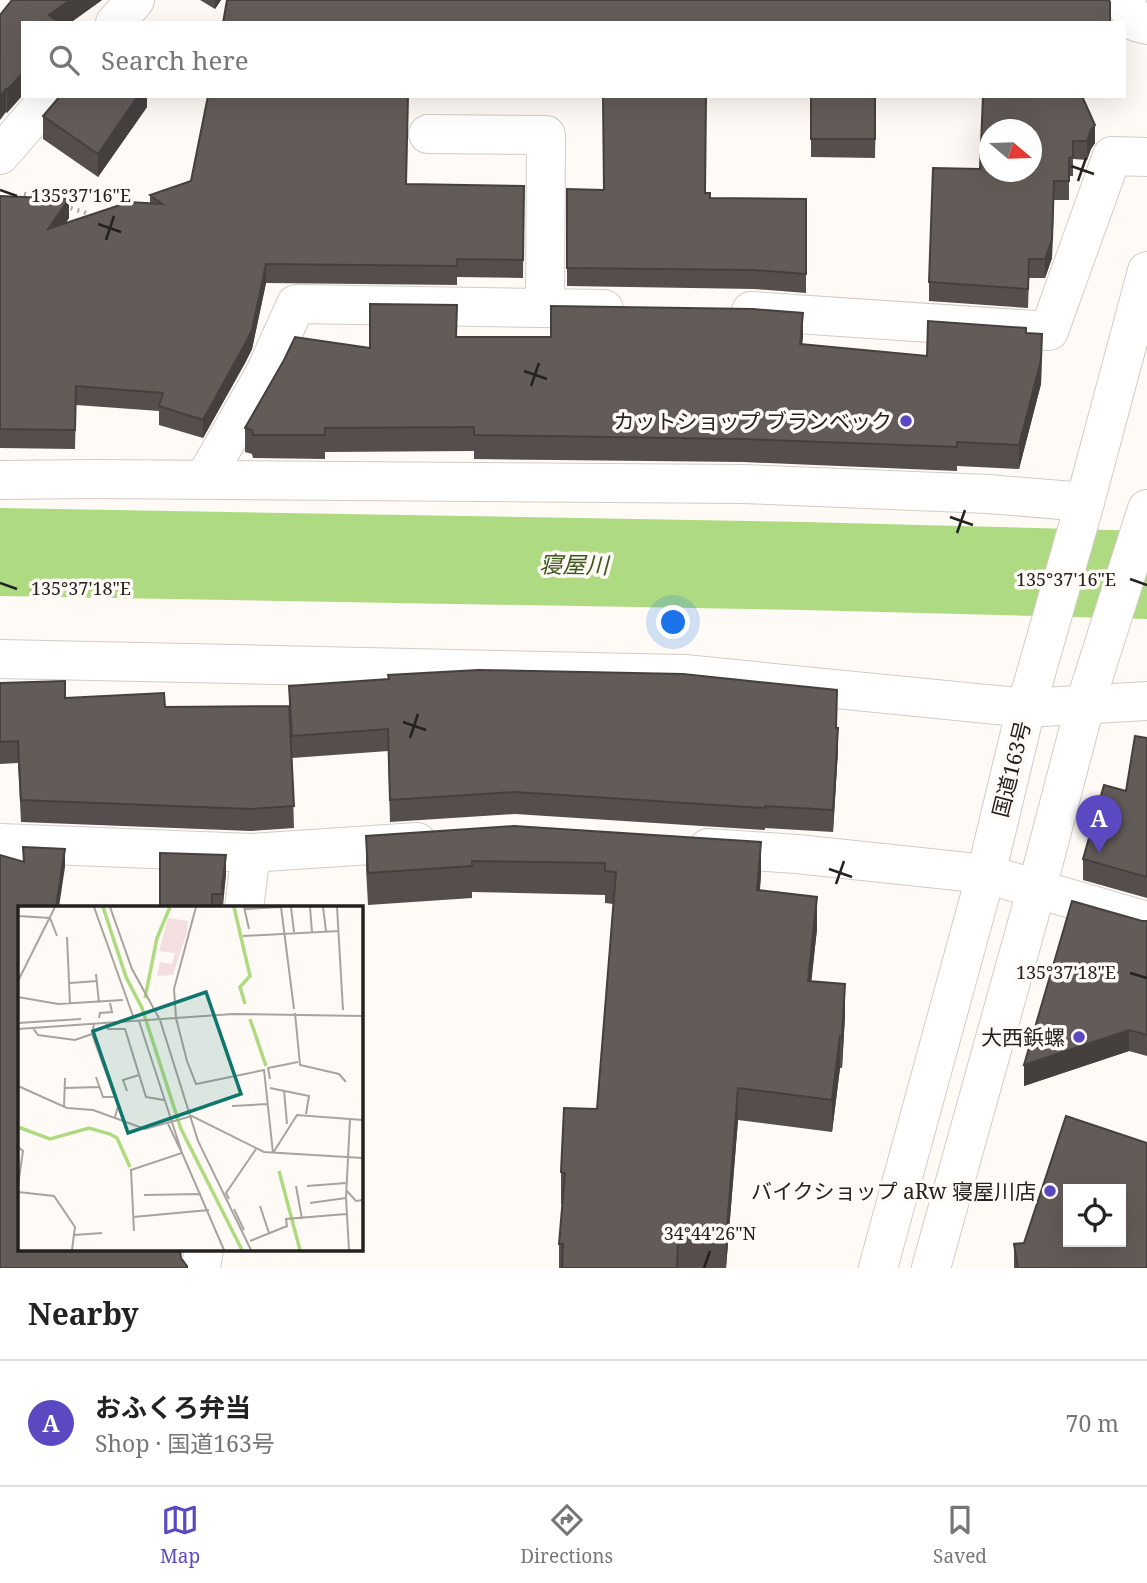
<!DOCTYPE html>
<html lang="en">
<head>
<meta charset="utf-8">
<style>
  :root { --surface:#fff; --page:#f6f6f6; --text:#222; --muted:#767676; --line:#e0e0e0; --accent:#5a49c1 }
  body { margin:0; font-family:"Noto Serif","Noto Sans JP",serif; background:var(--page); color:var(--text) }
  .controls { position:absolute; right:21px; bottom:21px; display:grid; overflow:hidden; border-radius:0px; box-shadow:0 7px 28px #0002 }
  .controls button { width:63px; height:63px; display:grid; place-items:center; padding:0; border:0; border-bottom:2px solid var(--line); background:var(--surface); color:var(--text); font:35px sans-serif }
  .compass { position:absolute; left:979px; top:119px; width:63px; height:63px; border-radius:50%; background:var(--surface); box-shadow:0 7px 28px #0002; rotate:109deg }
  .you { position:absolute; left:674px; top:623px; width:24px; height:24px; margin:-18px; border:5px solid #fff; border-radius:50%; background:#1a73e8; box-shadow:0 0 0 10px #1a73e833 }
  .badge { display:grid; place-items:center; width:46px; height:46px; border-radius:50%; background:var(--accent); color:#fff; font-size:23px; font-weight:700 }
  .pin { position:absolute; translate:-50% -58px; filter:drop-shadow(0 2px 4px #0008) }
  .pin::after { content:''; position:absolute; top:37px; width:24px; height:21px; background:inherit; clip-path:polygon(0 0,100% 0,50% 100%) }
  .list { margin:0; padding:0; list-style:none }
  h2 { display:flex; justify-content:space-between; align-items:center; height:91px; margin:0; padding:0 28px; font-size:30px }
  h2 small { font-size:23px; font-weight:400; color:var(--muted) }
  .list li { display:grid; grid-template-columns:46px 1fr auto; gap:21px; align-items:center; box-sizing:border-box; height:126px; padding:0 28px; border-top:2px solid var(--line) }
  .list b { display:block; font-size:26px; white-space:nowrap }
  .list p { margin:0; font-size:23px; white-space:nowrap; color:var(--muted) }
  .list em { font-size:23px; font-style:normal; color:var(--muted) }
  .icon { flex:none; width:38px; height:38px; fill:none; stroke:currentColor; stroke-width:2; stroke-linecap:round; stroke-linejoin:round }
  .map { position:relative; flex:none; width:1147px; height:1268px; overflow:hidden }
  .search { position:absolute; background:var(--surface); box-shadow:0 7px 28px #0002; left:21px; right:21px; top:21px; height:77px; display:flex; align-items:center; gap:18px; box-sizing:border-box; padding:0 24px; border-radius:0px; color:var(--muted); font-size:26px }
  .sheet { height:217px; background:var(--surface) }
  nav { display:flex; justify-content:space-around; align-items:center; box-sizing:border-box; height:98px; border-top:2px solid var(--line); background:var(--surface); font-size:19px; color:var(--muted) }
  nav a { display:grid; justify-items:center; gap:4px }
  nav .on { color:var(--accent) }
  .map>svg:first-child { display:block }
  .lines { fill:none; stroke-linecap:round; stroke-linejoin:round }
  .river { stroke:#aedb81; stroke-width:88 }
  .minor-casing { stroke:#d2ccc6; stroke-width:40 }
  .highway-casing { stroke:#d2ccc6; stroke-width:40 }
  .path { stroke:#aca9a5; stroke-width:4.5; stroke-dasharray:2 5; stroke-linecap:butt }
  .minor { stroke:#fff; stroke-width:38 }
  .highway { stroke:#fff; stroke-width:38 }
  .wall { fill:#554e4c }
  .shaded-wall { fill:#45403e }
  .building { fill:#635b58; stroke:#45403e; stroke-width:2; fill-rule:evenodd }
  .ticks { fill:none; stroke:#242220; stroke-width:2.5 }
  .poi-dot { fill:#5a49c1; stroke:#fffaf5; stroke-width:2.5 }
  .labels { text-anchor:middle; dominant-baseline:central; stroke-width:7; stroke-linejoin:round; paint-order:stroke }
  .poi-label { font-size:21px; fill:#242220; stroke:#fffaf5; text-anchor:end }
  .street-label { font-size:21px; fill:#242220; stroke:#fffaf5 }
  .water-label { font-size:23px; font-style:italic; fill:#3b5719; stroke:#fffaf5 }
  .inset-river { fill:none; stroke:#aedb81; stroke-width:3.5 }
  .inset-road { fill:none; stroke:#a7a4a0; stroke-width:2 }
  .view { fill:#0f766e; fill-opacity:0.15; stroke:#0f766e; stroke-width:3.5 }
  .inset-edge { fill:none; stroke:#242220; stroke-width:3.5 }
  .ticks-label { font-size:18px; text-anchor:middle; fill:#242220; stroke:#fffaf5; stroke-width:7; stroke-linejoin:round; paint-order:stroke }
</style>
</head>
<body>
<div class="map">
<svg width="1147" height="1268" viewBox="0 0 1147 1268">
  <rect width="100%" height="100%" fill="#fffaf5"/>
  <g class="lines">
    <path class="river" d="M0 552 805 566 1147 575"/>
    <g class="minor-casing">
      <path id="minor" d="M1123 0 1136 22 1147 25
        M115 23 135 0
        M428 134 546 135 545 308
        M0 155 51 96
        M751 311 1049 331 1112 156 1147 157
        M0 480 94 479 743 484 988 494 1085 502
        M204 480 265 373 296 304 604 309
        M0 659 684 674 1026 708 1147 701
        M0 843 251 853
        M708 848 797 854 986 874 1147 921
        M244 908 251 853 417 842
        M201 1268 204 1249"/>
    </g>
    <g class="highway-casing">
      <path id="highway" d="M878 1268 986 874 1026 708 1085 502 1147 271
        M931 1268 1037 888 1088 694 1147 509"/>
    </g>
    <path class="path" d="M24 194 43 199
      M64 206 86 213 90 218"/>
    <use href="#minor" class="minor"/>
    <use href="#highway" class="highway"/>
  </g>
  <path class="wall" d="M102 0 70 23H23L7 113 6 112 0 15Z
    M200 0H221L215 9Z
    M138 96H147V107L98 177 43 139V116Z
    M811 96H876L875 158 811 157Z
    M983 96 1095 143 1091 149 1087 160 1073 159V176H1069V200H1054L1052 258 1045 278H1029L1028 308 929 301V282L980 169Z
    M406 184 524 186 523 278 457 277V285L266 283 252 349 245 363 203 438 159 425V411L76 405 75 449 0 448V196L69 218 65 224 150 203V195Z
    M567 189 705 193 710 198 806 199V293L754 289 567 286Z
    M1026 333 1042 357 1041 384 1019 469 957 466V471L743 462 474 459V451L325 452V459L253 458 252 454 245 452V428L370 348 551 337 803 336 802 344 927 356Z
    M0 683 65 698 165 707 289 706V686L837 711 836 728 838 750 833 832 765 828V830L515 814 390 822 388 751 292 758 294 828 251 831 21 822 18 763 0 764Z
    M1147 738V898L1083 880V859L1126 791Z
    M366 836 761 874 760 890 817 929 811 981 845 1015 842 1068H840L832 1132 738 1120 726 1268H559V1244L563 1204H561V1172L597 1109 613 904 605 903V895L472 892V898L368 905 366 868Z
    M226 874 223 907H160Z
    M1142 921H1147V1056L1129 1051 1024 1086Z
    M1024 1243 1147 1268H1014V1244Z"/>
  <path class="shaded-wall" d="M70 0H102L70 23H49V15Z
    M215 0H221L215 9Z
    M23 73V95L7 113V90Z
    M6 89V112L0 120V97Z
    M138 96H147V107L98 177V154Z
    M1095 125V143L1091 149 1087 160V141L1091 130Z
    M1054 181 1052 258 1045 278V259Z
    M69 199V218L48 248V229Z
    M266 264V283L252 349 245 363 203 438V420Z
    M803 313V336L800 368V344Z
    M1042 334 1041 384 1019 469V445Z
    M838 728V750L833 832V810Z
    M761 842V874L757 921V890Z
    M65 849V867L59 907H56Z
    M226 855V874L223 898 222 887Z
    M817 897V929L808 1013V981Z
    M845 984V1015L842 1068V1036Z
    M1129 1030V1051L1024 1086V1065Z
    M840 1036V1068L832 1132V1100Z
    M738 1088V1120L726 1268V1241Z"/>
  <path class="building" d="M12 0H70L49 15 60 23H23V73L7 90 6 89 0 97V15Z
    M227 0H1109L1110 2V23H223Z
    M60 96H138L98 154 43 116Z
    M208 96H408L406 184 524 186 523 260 457 259V266L266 264 252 330 245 344 203 420 159 406 163 393 76 386 75 430 0 429V196L69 199 48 229 129 202 162 204 150 195 191 181Z
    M603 96H706L705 193H710V198L806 199V274L754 270 567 268V189L604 190Z
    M811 96H875V139H811Z
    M983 96H1082L1095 125 1091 130 1087 141H1073V157L1069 158V181H1054L1052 240 1045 259H1029L1028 289 929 282 933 168 980 169ZM990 130H1032V172H990Z
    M370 304 457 305 456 337H551V306L753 309 803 313 800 344 927 356 928 321 1026 328V333L1042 334 1041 360 1019 445 957 442V447L743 439 474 435V427L325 428V435H253L252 430 245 428 284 360 295 337 370 348Z
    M478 670 683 674 837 690 836 728H838L833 810 765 806V808L515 792 390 800 388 729 292 736 289 686 389 679 388 675Z
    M65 681V698L164 693 165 707 289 706 294 806 251 809 21 800 18 741 0 742V683Z
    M1135 736 1147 738V877L1083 859 1104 785 1126 791Z
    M514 826 761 842 757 890 817 897 808 981 845 984 842 1036H840L832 1100 738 1088 726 1241 678 1238 677 1268H562L563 1244H559L565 1173 561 1172 564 1108 597 1109 616 872 605 871V863L472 861V866L368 873 366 836Z
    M23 847 65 849 56 907H19V1249H180L181 1258 187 1266V1268H0V855L24 862Z
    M160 853 226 855 222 887 223 894H212V907H160Z
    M1072 901 1142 921H1147V1035L1129 1030 1024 1065Z
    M1066 1116 1147 1143V1268H1018L1014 1244 1024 1243ZM1068 1189H1121V1242H1068Z"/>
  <path class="ticks" d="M1071 166 1094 174M1078 181 1086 158M0 190 17 196M98 224 121 232M106 240 114 216M524 371 547 379M531 386 539 363M950 517 973 525M957 533 965 510M1130 579 1147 585M0 583 17 589M403 722 426 730M410 738 418 714M829 869 852 877M836 884 844 861M1130 973 1147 978M704 1268 710 1251"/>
  <g class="poi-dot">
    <circle cx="906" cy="421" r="7"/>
    <circle cx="1079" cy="1037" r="7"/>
    <circle cx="1050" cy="1191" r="7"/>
  </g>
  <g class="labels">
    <g class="poi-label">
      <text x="892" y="421">カットショップ ブランベック</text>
      <text x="1065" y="1037">大西鋲螺</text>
      <text x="1036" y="1191">バイクショップ aRw 寝屋川店</text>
    </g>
    <g class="street-label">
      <text transform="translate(1011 769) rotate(-76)">国道163号</text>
    </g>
    <g class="water-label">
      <text transform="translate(574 564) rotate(1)">寝屋川</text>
    </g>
  </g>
  <g transform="translate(18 906)">
    <rect width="345" height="345" fill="#fffaf5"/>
    <path d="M150 12 170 15 169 26 155 69 139 70 142 56 154 58 157 47 141 45Z" fill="#f3dee0"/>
    <path class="inset-river" d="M85 1 108 71 124 102 163 223 224 344M216 1 232 70 222 81 227 98M127 92 139 32 152 1M232 113 248 160M0 221 32 233 71 222 92 228 99 232 112 261M261 265 282 344"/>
    <path class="inset-road" d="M76 1 115 110M92 1 114 63 142 114 180 235 233 344M178 1 156 83 158 112 169 155 178 178 246 164 255 247M226 1 231 23M273 1 276 26M292 1 294 26M305 1 308 25M319 1 325 104M227 3 263 1 276 103M0 10 32 12 39 30M225 30 321 25M49 31 52 98M78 68 81 97M0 75 37 1M52 77 79 75M0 91 40 98 105 94M277 107 282 159 321 168 328 176M81 112 82 107 94 106 92 97M121 115 164 247 206 344M0 117 63 113M88 117 90 123H107L128 191 146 194M76 118 74 128 100 200 97 211M15 122 20 129 57 134 74 128M0 123 215 108 345 110M78 171 85 191H98M252 173 250 162 280 156M0 180 49 202 75 204 127 223 174 210 246 246 345 252M47 182 81 181M252 182 291 190 288 208M266 184 269 218M109 185 105 174 121 169M214 200 249 198M46 201 47 172M0 241 5 245 0 279M255 247 279 209 345 214M278 280 284 313M289 280 328 277M328 284 338 295 345 294M0 286 36 290 57 321 54 344M126 289 183 288M211 293 208 287 238 243M292 297 328 292M242 300 251 327M216 303 226 324M115 311 191 304M116 325 113 264 164 247 150 218M56 329 84 327M232 335 269 320 268 313 328 308M331 344 328 292 332 212"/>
    <path class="view" d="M188 86 223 188 110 227 75 125Z"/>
    <rect width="345" height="345" class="inset-edge"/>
  </g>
  <g class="ticks-label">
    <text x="81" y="202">135°37'16"E</text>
    <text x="1066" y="586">135°37'16"E</text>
    <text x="81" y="595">135°37'18"E</text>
    <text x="1066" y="979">135°37'18"E</text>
    <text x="710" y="1240">34°44'26"N</text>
  </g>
</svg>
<div class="controls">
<button><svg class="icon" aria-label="locate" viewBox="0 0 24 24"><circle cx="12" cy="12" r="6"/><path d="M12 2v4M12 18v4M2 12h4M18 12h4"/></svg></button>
</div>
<svg class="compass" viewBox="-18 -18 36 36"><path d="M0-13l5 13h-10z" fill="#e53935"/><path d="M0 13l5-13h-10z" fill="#767676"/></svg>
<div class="you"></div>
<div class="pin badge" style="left:1099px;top:853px">A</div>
<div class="search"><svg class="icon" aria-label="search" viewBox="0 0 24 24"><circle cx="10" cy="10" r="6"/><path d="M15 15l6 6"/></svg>Search here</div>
</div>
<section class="sheet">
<h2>Nearby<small></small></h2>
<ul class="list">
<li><span class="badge">A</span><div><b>おふくろ弁当</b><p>Shop · 国道163号</p></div><em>70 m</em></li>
</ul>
</section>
<nav>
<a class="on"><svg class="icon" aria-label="map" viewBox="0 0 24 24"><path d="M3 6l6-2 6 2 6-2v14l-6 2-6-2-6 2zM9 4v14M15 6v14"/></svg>Map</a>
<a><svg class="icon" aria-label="directions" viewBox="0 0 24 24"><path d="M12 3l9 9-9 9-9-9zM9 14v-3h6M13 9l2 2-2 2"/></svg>Directions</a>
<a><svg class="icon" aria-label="saved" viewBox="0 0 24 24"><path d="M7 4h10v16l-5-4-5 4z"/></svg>Saved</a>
</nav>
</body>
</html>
